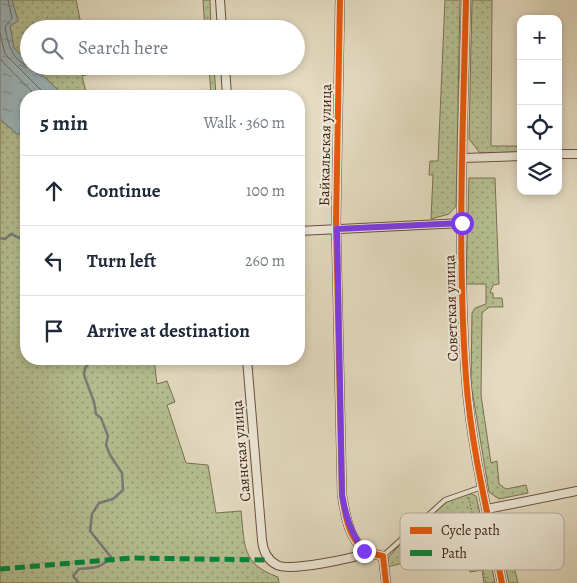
<!DOCTYPE html>
<html lang="en">
<head>
<meta charset="utf-8">
<style>
  :root { --surface:#fff; --page:#f6f6f7; --text:#1f2937; --muted:#747a83; --line:#e0e1e3 }
  body { margin:0; font-family:Alegreya,serif; background:var(--page); color:var(--text) }
  .controls { position:absolute; right:15px; top:15px; display:grid; overflow:hidden; border-radius:10px; box-shadow:0 2px 8px #0003 }
  .controls button { width:45px; height:45px; display:grid; place-items:center; padding:0; border:0; border-bottom:1px solid var(--line); background:var(--surface); color:var(--text); font:25px sans-serif }
  .stop { position:absolute; width:15px; height:15px; margin:-11px; border:4px solid #7c3aed; border-radius:50%; background:#fff }
  .stop.end { background:#7c3aed; border-color:#fff; box-shadow:0 1px 5px #0008 }
  .list { margin:0; padding:0; list-style:none }
  h2 { display:flex; justify-content:space-between; align-items:center; height:65px; margin:0; padding:0 20px; font-size:21px }
  h2 small { font-size:16px; font-weight:400; color:var(--muted) }
  .list li { display:grid; grid-template-columns:32px 1fr auto; gap:15px; align-items:center; box-sizing:border-box; height:70px; padding:0 20px; border-top:1px solid var(--line) }
  .list b { display:block; font-size:19px; white-space:nowrap }
  .list em { font-size:16px; font-style:normal; color:var(--muted) }
  .icon { flex:none; width:28px; height:28px; fill:none; stroke:currentColor; stroke-width:2; stroke-linecap:round; stroke-linejoin:round }
  .map { position:relative; flex:none; width:577px; height:583px; overflow:hidden }
  .search { position:absolute; background:var(--surface); box-shadow:0 2px 8px #0003; left:20px; top:20px; width:285px; height:55px; display:flex; align-items:center; gap:12px; box-sizing:border-box; padding:0 18px; border-radius:28px; color:var(--muted); font-size:19px }
  .panel { position:absolute; background:var(--surface); box-shadow:0 2px 8px #0003; left:20px; top:90px; width:285px; height:275px; border-radius:20px }
  .map>svg:first-child { display:block }
  .grass { fill:url(#grass-dots); stroke:#7b7054 }
  .water { fill:url(#water-ripples); stroke:#787c7b }
  .lines { fill:none; stroke-linecap:round; stroke-linejoin:round }
  .shore { stroke:#6f6c6a; stroke-width:1 }
  .stream { stroke:#787c7b; stroke-width:2.5 }
  .service-casing { stroke:#6a5040; stroke-width:6 }
  .minor-casing { stroke:#6a5040; stroke-width:10 }
  .path { stroke:#412115; stroke-width:1; stroke-dasharray:1 2.5; stroke-linecap:butt }
  .service { stroke:#ede8d7; stroke-width:4 }
  .minor { stroke:#ede8d7; stroke-width:8 }
  .quiet { stroke:#00873e; stroke-width:5; stroke-dasharray:10 5; stroke-linecap:butt }
  .cycleway-casing { stroke:#ede8d7; stroke-width:9 }
  .cycleway { stroke:#e8590c; stroke-width:6 }
  .route { stroke:#7c3aed; stroke-width:6 }
  .labels { text-anchor:middle; dominant-baseline:central; stroke-width:4.5; stroke-linejoin:round; paint-order:stroke }
  .street-label { font-size:15px; fill:#412115; stroke:#ede8d7 }
  .key { fill:#ede8d7; stroke:#b9ac9d; stroke-width:1 }
  .key-label { font-size:14px; fill:#412115 }
</style>
</head>
<body>
<div class="map">
<svg width="577" height="583" viewBox="0 0 577 583">
  <defs>
    <pattern id="grass-dots" width="8" height="8" patternUnits="userSpaceOnUse" patternTransform="scale(1.25)"><rect width="8" height="8" fill="#b5c092"/><path d="M2 2h.1M6 6h.1" fill="none" stroke="#959c76" stroke-width="1.8" stroke-linecap="round"/></pattern>
    <pattern id="water-ripples" width="26" height="14" patternUnits="userSpaceOnUse" patternTransform="scale(1.25)"><rect width="26" height="14" fill="#9db8bf"/><path d="M2 4q2-2 4 0t4 0M15 11q2-2 4 0t4 0" fill="none" stroke="#82959a"/></pattern>
  </defs>
  <rect width="100%" height="100%" fill="#e4dbc1"/>
  <filter id="stains"><feTurbulence type="fractalNoise" baseFrequency=".004" numOctaves="4"/><feColorMatrix values="0 0 0 0 .2 0 0 0 0 .09 0 0 0 0 .02 0 0 0 .5 -.17"/></filter>
  <radialGradient id="worn" r=".72"><stop offset=".6" stop-color="#630" stop-opacity="0"/><stop offset="1" stop-color="#630" stop-opacity=".3"/></radialGradient>
  <path class="grass" d="M12 0H76L82 29H29V62L14 48 10 26 18 21Z
    M203 0H210L211 29H205Z
    M445 0H460L456 206 449 214 431 219 433 175H429L430 161H438Z
    M472 0H492L491 146H521V152L480 153 469 139Z
    M33 66H92L93 73 82 76 87 96H64Z
    M209 66H214L216 96H211Z
    M0 119 18 135 26 121V359H154L157 384 167 381 175 402 167 405 186 463 208 465 216 513 241 511C245 545 241 564 278 577L279 583H0Z
    M469 178H495L499 284 493 285 490 293H493V298H502L503 307H489L482 313 481 395 491 463 497 461 499 484 506 489 526 485 528 493 499 499 489 492 471 384 472 313 475 308 486 304V284H466Z
    M467 492 476 496 488 549 454 555 452 551 387 567 388 558 425 516 439 505Z
    M501 515 518 583H509L495 518Z
    M489 554 495 583H484L482 570 470 572 468 560Z"/>
  <path class="water" d="M0 0H12L18 21 10 26 14 48 29 62V66H33L64 96H26V121L18 135 0 119Z"/>
  <g class="lines">
    <path class="shore" d="M8 0 12 18 5 27C8 42 11 61 29 66
      M0 33 5 54 47 96
      M0 59 36 96"/>
    <path class="stream" d="M0 238 5 239 11 234 26 241
      M79 583 73 576 79 569C93 568 102 568 111 557L90 531 92 514 99 503 113 499 123 490 122 473 110 455 106 445 108 436 101 418 96 414 94 402 84 375 85 368 92 359"/>
    <g class="service-casing">
      <path id="service" d="M383 556 445 500 482 487"/>
    </g>
    <g class="minor-casing">
      <path id="minor" d="M220 0 222 29
        M340 0 336 222 342 495C347 524 350 551 383 556L386 583
        M466 0C463 126 457 253 466 378 471 447 488 515 502 583
        M225 66 227 96
        M558 154H577
        M463 158 521 156
        M299 231 462 223
        M247 359 262 540C263 551 267 560 277 565 291 572 352 558 368 553
        M487 509 577 491"/>
    </g>
    <path class="path" d="M469 498 486 583"/>
    <use href="#service" class="service"/>
    <use href="#minor" class="minor"/>
    <path class="quiet" d="M0 569 133 558 268 560"/>
    <g class="cycleway-casing">
      <path id="cycleway" d="M340 0 336 222 342 495C347 524 350 551 383 556L386 583
        M466 0C463 126 457 253 466 378 471 447 488 515 502 583"/>
    </g>
    <use href="#cycleway" class="cycleway"/>
  </g>
  <g class="lines">
    <path class="route" d="M364 551C351 533 346 517 342 495L337 229 462 223"/>
  </g>
  <g class="labels">
    <g class="street-label">
      <text transform="translate(325 145) rotate(-89)">Байкальская улица</text>
      <text transform="translate(451 308) rotate(-92)">Советская улица</text>
      <text transform="translate(241 451) rotate(-95)">Саянская улица</text>
    </g>
  </g>
  <rect x="400" y="513" width="164" height="57" rx="8" class="key"/>
  <rect x="410" y="527" width="22" height="7" fill="#e8590c"/>
  <rect x="410" y="550" width="22" height="6" fill="#00873e"/>
  <g class="key-label">
    <text x="441" y="535">Cycle path</text>
    <text x="441" y="558">Path</text>
  </g>
  <rect width="100%" height="100%" filter="url(#stains)"/>
  <rect width="100%" height="100%" fill="url(#worn)"/>
</svg>
<div class="controls">
<button>+</button>
<button>−</button>
<button><svg class="icon" aria-label="locate" viewBox="0 0 24 24"><circle cx="12" cy="12" r="6"/><path d="M12 2v4M12 18v4M2 12h4M18 12h4"/></svg></button>
<button><svg class="icon" aria-label="layers" viewBox="0 0 24 24"><path d="M12 4l9 5-9 5-9-5zM3 14l9 5 9-5"/></svg></button>
</div>
<div class="stop" style="left:462px;top:223px"></div>
<div class="stop end" style="left:364px;top:551px"></div>
<div class="search"><svg class="icon" aria-label="search" viewBox="0 0 24 24"><circle cx="10" cy="10" r="6"/><path d="M15 15l6 6"/></svg>Search here</div>
<section class="panel">
<h2>5 min<small>Walk · 360 m</small></h2>
<ul class="list">
<li><svg class="icon" aria-label="ahead" viewBox="0 0 24 24"><path d="M12 20V5M6 11l6-6 6 6"/></svg><div><b>Continue</b></div><em>100 m</em></li>
<li><svg class="icon" aria-label="left" viewBox="0 0 24 24"><path d="M17 20v-9H6M10 6l-5 5 5 5"/></svg><div><b>Turn left</b></div><em>260 m</em></li>
<li><svg class="icon" aria-label="arrive" viewBox="0 0 24 24"><path d="M6 21V4h12l-3 4 3 4H6"/></svg><div><b>Arrive at destination</b></div></li>
</ul>
</section>
</div>
</body>
</html>
